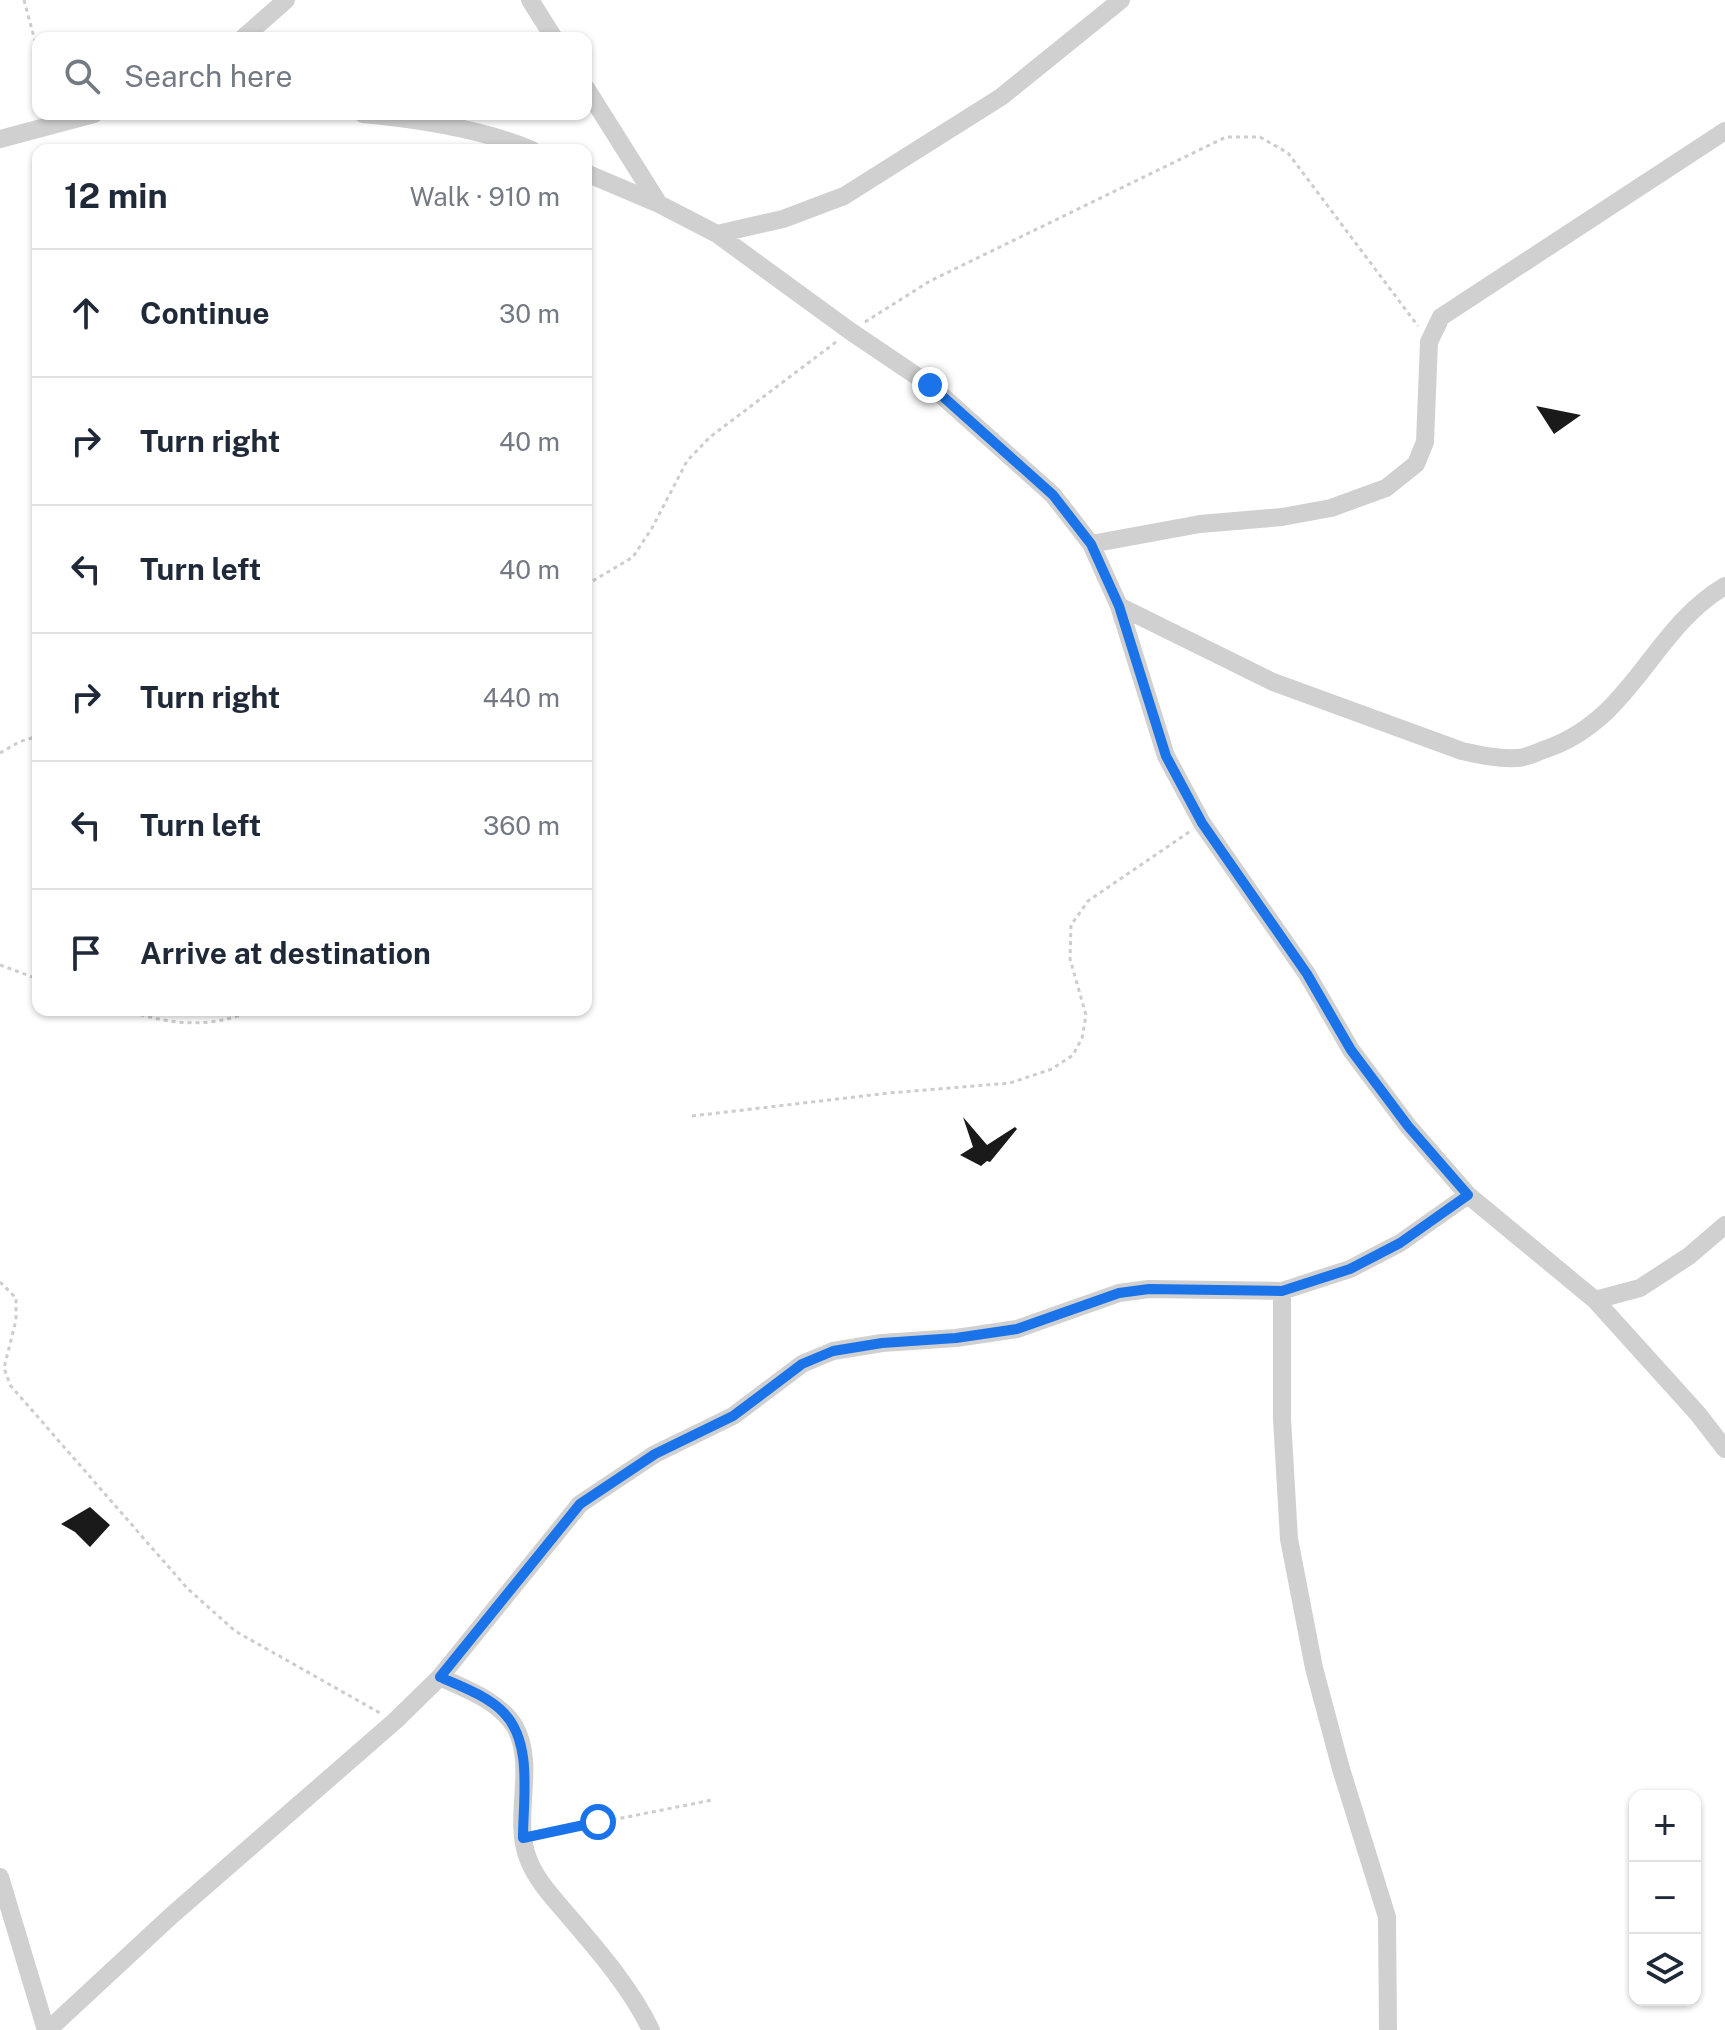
<!DOCTYPE html>
<html lang="en">
<head>
<meta charset="utf-8">
<style>
  :root { --surface:#fff; --page:#f2f2f3; --text:#1f2937; --muted:#747a83; --line:#e0e1e3 }
  body { margin:0; font-family:"Public Sans",sans-serif; background:var(--page); color:var(--text) }
  .controls { position:absolute; right:24px; bottom:24px; display:grid; overflow:hidden; border-radius:16px; box-shadow:0 2px 6px #0004 }
  .controls button { width:72px; height:72px; display:grid; place-items:center; padding:0; border:0; border-bottom:2px solid var(--line); background:var(--surface); color:var(--text); font:40px sans-serif }
  .stop { position:absolute; width:24px; height:24px; margin:-18px; border:6px solid #1a73e8; border-radius:50%; background:#fff }
  .stop.end { background:#1a73e8; border-color:#fff; box-shadow:0 2px 8px #0008 }
  .list { margin:0; padding:0; list-style:none }
  h2 { display:flex; justify-content:space-between; align-items:center; height:104px; margin:0; padding:0 32px; font-size:34px }
  h2 small { font-size:26px; font-weight:400; color:var(--muted) }
  .list li { display:grid; grid-template-columns:52px 1fr auto; gap:24px; align-items:center; box-sizing:border-box; height:128px; padding:0 32px; border-top:2px solid var(--line) }
  .list b { display:block; font-size:30px; white-space:nowrap }
  .list em { font-size:26px; font-style:normal; color:var(--muted) }
  .icon { flex:none; width:44px; height:44px; fill:none; stroke:currentColor; stroke-width:2; stroke-linecap:round; stroke-linejoin:round }
  .map { position:relative; flex:none; width:1725px; height:2030px; overflow:hidden }
  .search { position:absolute; background:var(--surface); box-shadow:0 2px 6px #0004; left:32px; top:32px; width:560px; height:88px; display:flex; align-items:center; gap:20px; box-sizing:border-box; padding:0 28px; border-radius:16px; color:var(--muted); font-size:30px }
  .panel { position:absolute; background:var(--surface); box-shadow:0 2px 6px #0004; left:32px; top:144px; width:560px; height:872px; border-radius:16px }
  .map>svg:first-child { display:block }
  .building { fill:#1a1a1a }
  .lines { fill:none; stroke-linecap:round; stroke-linejoin:round }
  .path { stroke:#cdcdcd; stroke-width:3; stroke-dasharray:4 4; stroke-linecap:butt }
  .minor { stroke:#d0d0d0; stroke-width:18 }
  .route { stroke:#1a73e8; stroke-width:10 }
</style>
</head>
<body>
<div class="map">
<svg width="1725" height="2030" viewBox="0 0 1725 2030">
  <rect width="100%" height="100%" fill="#fff"/>
  <path class="building" d="M1536 406 1581 415 1554 434Z
    M963 1117 987 1145 1015 1127 1017 1129 990 1162 987 1161 981 1166 960 1155 973 1147Z
    M90 1507 110 1525 90 1547 75 1532 61 1524Z"/>
  <g class="lines">
    <path class="path" d="M24 0 38 52
      M865 322 930 281 1226 137H1260L1288 153 1418 326
      M586 585 633 557 652 528 687 461 710 437 836 342
      M0 753 19 742 38 736
      M0 965 38 979
      M125 1010C171 1025 209 1029 255 1010
      M692 1116 889 1093 1010 1083 1052 1069 1073 1055 1082 1038 1086 1015 1070 959 1071 925 1088 901 1189 832
      M0 1282 16 1298V1320L4 1368 10 1385 187 1588 235 1631 380 1713
      M542 1834 712 1800"/>
    <path class="minor" d="M530 0 554 38
      M243 38 286 0
      M586 88 659 204
      M363 114C417 119 482 129 532 150
      M0 139 94 114
      M586 173 659 204 717 234 850 331 930 385 1053 495 1091 544 1119 606 1166 756 1202 823 1307 974 1351 1050 1408 1126 1468 1195 1595 1300 1698 1414 1725 1449
      M717 234 783 219 844 196 1001 97 1121 0
      M1091 544 1200 524 1282 517 1331 508 1386 488 1416 464 1425 442 1429 342 1441 317 1725 131
      M1119 606 1273 682 1462 751C1480 755 1498 759 1517 758 1526 758 1537 752 1546 749 1633 719 1651 630 1725 586
      M1282 1291V1419L1289 1539 1314 1668 1341 1769 1387 1917 1388 2030
      M1595 1300 1640 1288 1689 1256 1725 1225
      M440 1677C466 1689 500 1701 515 1727 537 1767 511 1819 529 1861 538 1883 557 1902 572 1920 601 1954 632 1990 651 2030
      M0 1877 46 2030
      M48 2030 171 1916 395 1721 440 1677 580 1504 655 1454 733 1416 802 1364 833 1351 882 1343 956 1338 1017 1329 1119 1293 1149 1289 1282 1291 1350 1269 1400 1243 1468 1195"/>
  </g>
  <g class="lines">
    <path class="route" d="M598 1822 523 1838C523 1799 533 1743 504 1713 488 1696 460 1686 440 1677L580 1504 655 1454 733 1416 802 1364 833 1351 882 1343 956 1338 1017 1329 1119 1293 1149 1289 1282 1291 1350 1269 1400 1243 1468 1195 1408 1126 1351 1050 1307 974 1202 823 1166 756 1119 606 1091 544 1053 495 930 385"/>
  </g>
</svg>
<div class="controls">
<button>+</button>
<button>−</button>
<button><svg class="icon" aria-label="layers" viewBox="0 0 24 24"><path d="M12 4l9 5-9 5-9-5zM3 14l9 5 9-5"/></svg></button>
</div>
<div class="stop" style="left:598px;top:1822px"></div>
<div class="stop end" style="left:930px;top:385px"></div>
<div class="search"><svg class="icon" aria-label="search" viewBox="0 0 24 24"><circle cx="10" cy="10" r="6"/><path d="M15 15l6 6"/></svg>Search here</div>
<section class="panel">
<h2>12 min<small>Walk · 910 m</small></h2>
<ul class="list">
<li><svg class="icon" aria-label="ahead" viewBox="0 0 24 24"><path d="M12 20V5M6 11l6-6 6 6"/></svg><div><b>Continue</b></div><em>30 m</em></li>
<li><svg class="icon" aria-label="right" viewBox="0 0 24 24"><path d="M7 20v-9h11M14 6l5 5-5 5"/></svg><div><b>Turn right</b></div><em>40 m</em></li>
<li><svg class="icon" aria-label="left" viewBox="0 0 24 24"><path d="M17 20v-9H6M10 6l-5 5 5 5"/></svg><div><b>Turn left</b></div><em>40 m</em></li>
<li><svg class="icon" aria-label="right" viewBox="0 0 24 24"><path d="M7 20v-9h11M14 6l5 5-5 5"/></svg><div><b>Turn right</b></div><em>440 m</em></li>
<li><svg class="icon" aria-label="left" viewBox="0 0 24 24"><path d="M17 20v-9H6M10 6l-5 5 5 5"/></svg><div><b>Turn left</b></div><em>360 m</em></li>
<li><svg class="icon" aria-label="arrive" viewBox="0 0 24 24"><path d="M6 21V4h12l-3 4 3 4H6"/></svg><div><b>Arrive at destination</b></div></li>
</ul>
</section>
</div>
</body>
</html>
